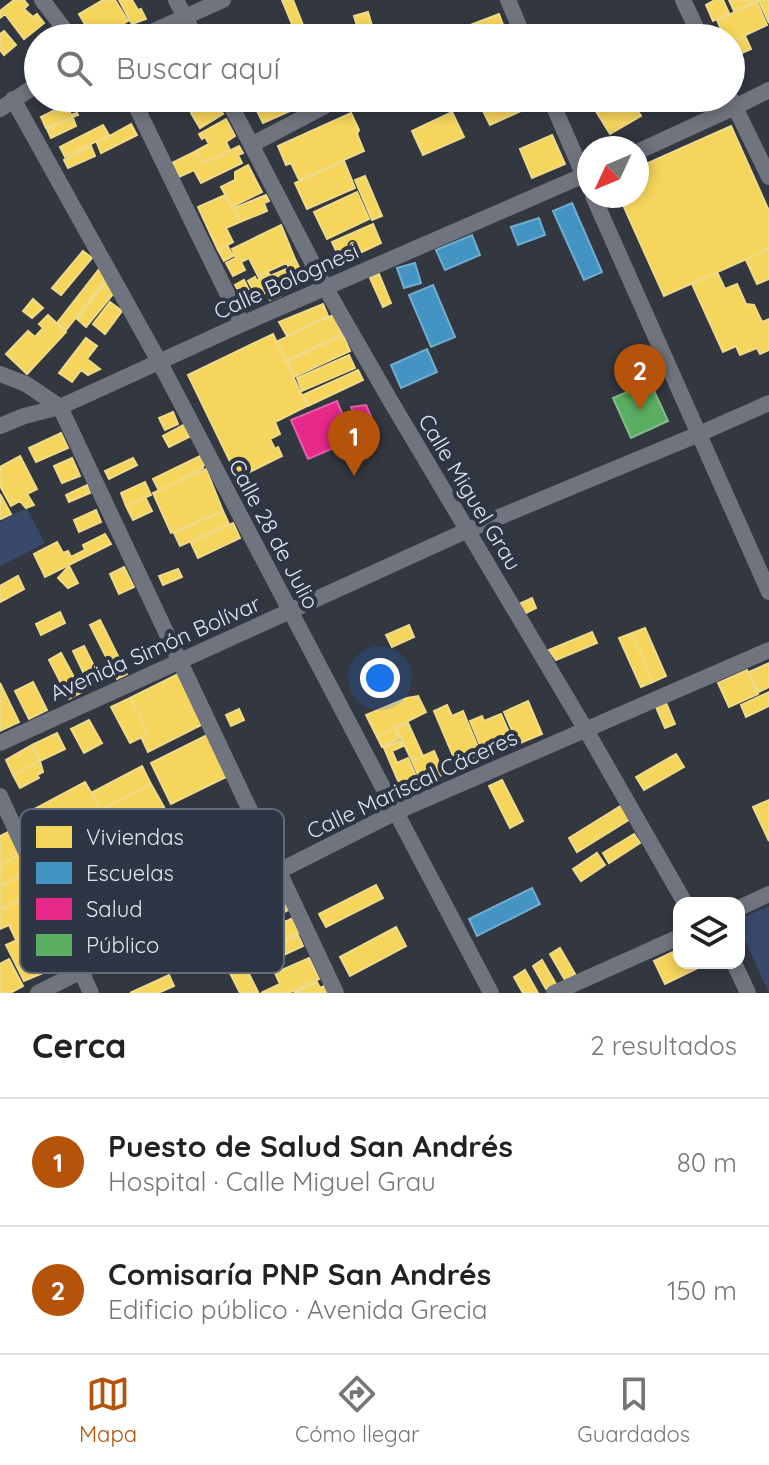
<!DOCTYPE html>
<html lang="es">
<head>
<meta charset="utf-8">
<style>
  :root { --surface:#fff; --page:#f2f2f2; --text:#222; --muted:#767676; --line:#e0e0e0; --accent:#b45309 }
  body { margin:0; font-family:Quicksand,sans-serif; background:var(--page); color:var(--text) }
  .controls { position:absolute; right:24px; bottom:24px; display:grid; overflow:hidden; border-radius:16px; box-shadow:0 4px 12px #0003 }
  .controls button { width:72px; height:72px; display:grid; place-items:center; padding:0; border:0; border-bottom:2px solid var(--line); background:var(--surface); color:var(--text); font:40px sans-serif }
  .compass { position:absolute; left:577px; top:136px; width:72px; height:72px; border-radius:50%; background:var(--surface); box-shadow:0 4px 12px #0003; rotate:226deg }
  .you { position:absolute; left:380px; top:678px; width:28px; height:28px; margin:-20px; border:6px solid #fff; border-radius:50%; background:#1a73e8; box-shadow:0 0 0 12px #1a73e833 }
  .badge { display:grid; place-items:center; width:52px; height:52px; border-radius:50%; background:var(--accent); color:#fff; font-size:26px; font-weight:700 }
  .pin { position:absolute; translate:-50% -66px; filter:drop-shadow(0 2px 4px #0008) }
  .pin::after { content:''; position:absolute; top:42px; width:28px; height:24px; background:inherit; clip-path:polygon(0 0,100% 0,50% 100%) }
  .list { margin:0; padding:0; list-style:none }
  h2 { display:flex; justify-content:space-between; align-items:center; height:104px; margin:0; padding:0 32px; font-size:34px }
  h2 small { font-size:26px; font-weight:400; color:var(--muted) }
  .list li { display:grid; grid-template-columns:52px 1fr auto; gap:24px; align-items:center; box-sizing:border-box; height:128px; padding:0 32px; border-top:2px solid var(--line) }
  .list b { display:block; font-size:30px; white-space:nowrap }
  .list p { margin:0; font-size:26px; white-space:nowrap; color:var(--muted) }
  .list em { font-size:26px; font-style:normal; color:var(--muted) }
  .icon { flex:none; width:44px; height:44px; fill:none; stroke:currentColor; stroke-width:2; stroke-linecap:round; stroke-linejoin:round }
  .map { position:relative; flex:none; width:769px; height:993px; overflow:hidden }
  .search { position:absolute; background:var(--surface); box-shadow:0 4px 12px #0003; left:24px; right:24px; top:24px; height:88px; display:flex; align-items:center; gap:20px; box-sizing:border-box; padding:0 28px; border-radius:44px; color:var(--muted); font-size:30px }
  .sheet { height:360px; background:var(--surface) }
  nav { display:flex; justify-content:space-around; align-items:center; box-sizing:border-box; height:112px; border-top:2px solid var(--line); background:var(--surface); font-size:22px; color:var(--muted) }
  nav a { display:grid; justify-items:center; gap:4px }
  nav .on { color:var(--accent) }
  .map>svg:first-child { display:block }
  .green { fill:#38496c }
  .homes { fill:#f6d55c; stroke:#efda88; stroke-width:2 }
  .schools { fill:#4393c3; stroke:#72acd0; stroke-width:2 }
  .health { fill:#e7298a; stroke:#e561a9; stroke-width:2 }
  .public { fill:#5aae61; stroke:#82be8c; stroke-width:2 }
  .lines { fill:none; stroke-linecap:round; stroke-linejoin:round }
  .minor { stroke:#6f747e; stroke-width:16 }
  .labels { text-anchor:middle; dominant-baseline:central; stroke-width:8; stroke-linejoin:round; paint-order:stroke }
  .street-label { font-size:22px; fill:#e0e5f0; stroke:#2e3545 }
  .key { fill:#2e3545; stroke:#636a78; stroke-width:2 }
  .key-label { font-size:22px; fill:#e0e5f0 }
</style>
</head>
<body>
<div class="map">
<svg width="769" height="993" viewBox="0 0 769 993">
  <rect width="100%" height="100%" fill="#333740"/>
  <path class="green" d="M26 508 45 543 0 566V522Z
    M769 906V993L739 927V919Z"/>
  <path class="homes" d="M14 0H24L28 5 24 9 33 17 37 14 44 23 24 39 5 14 0 18V11Z
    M103 0H115L128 21 99 38H93L79 14Z
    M119 0H132L138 10 141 9 146 19 132 24Z
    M282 0H293L305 30 296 34Z
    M715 0H723L729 13 713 21 706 5Z
    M729 0H759L734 11Z
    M762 0H769V23L759 1Z
    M757 2 767 25 731 42V38H725L717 20Z
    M368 12 373 29 359 33 354 16Z
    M499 14 508 38H475L470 25Z
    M331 25 336 38H315L313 33Z
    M587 25 593 38H559V37Z
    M4 31 16 45 4 55 0 50V34Z
    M745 36 751 49 733 57 731 42Z
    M287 98H306L308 103 263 123 257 111Z
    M481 98H533L536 104 490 125 478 101Z
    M592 98H630L641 116 610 134 589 100Z
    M214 99 223 114 200 128 191 113Z
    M67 104 71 115 77 113 78 115 46 128 41 117Z
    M452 112 464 137 423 155 412 131Z
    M351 113 359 130 357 134 364 151 299 180 291 163 286 165 278 146Z
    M73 118 76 126 51 138 47 129Z
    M226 119 235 136 226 142 230 150 203 164 196 151 209 144 205 137 202 139 199 134Z
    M131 124 137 135 101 153 97 143Z
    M103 125 109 135 65 157 60 147Z
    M731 126 769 211V249L664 296 619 196H637V168Z
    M552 135 565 164 532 178 520 149Z
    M91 146 95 156 68 168 64 160Z
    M239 146 243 153 238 155 242 163 201 183 194 170 179 177 172 163 196 151 203 164Z
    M344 161 355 188 307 209 295 183Z
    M248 165 262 192 232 207 221 187 235 180V172Z
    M365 176 382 216 372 220 355 180Z
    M357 192 369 219 327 239 314 212Z
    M225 195 232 210 234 208 240 222 226 228 233 242 218 250 198 207Z
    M266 195 269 201 264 203 267 211 240 222 234 208Z
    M373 224 381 243 345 260 339 257 332 242Z
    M281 225 295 259 258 276 249 258 241 262 245 270 233 276 226 263 236 258 232 249Z
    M227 245 233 256 224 261 218 250Z
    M769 248V279L757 284 746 260Z
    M83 251 92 258 61 295 52 288Z
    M295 259 305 279 277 291 280 296 270 300 258 276 268 272 270 276 289 268 287 263Z
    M100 268 105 280 66 330 57 323Z
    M717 272 725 289 737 284 746 304 754 305 762 322 769 319V350L760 354 757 348 740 355 736 346 723 352 692 284Z
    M379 274 391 303 383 307 370 278Z
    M255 277 257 281 260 279 267 292 257 297 248 281Z
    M244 280 253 298 245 302 235 285Z
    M107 281 113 294 86 327 77 319Z
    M33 299 43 308 32 318 23 311Z
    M110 302 122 311 105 334 93 324Z
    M323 304 328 316 287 336 279 322Z
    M48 315 66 332 27 374 6 354 28 331 35 337 43 328 39 324Z
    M333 315 342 334 285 361 276 342Z
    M273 334 307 406 275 422 280 434 270 439 275 449 278 447 282 456 238 478 188 375Z
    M343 335 350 351 294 377 287 362Z
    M86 338 97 346 87 359 100 369 88 375 81 370 72 382 59 373Z
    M349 355 355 368 302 391 297 378Z
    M358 370 363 380 308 406 303 395Z
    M173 412 178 424 165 430 159 418Z
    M187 423 193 435 169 447 163 436Z
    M61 433 68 448 36 462 29 448Z
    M204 454 208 463 203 466V468L159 491 153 479Z
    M20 456 37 489 27 494 34 505 26 508 20 501 11 506 0 486V467Z
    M72 458 80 476 62 483 54 466Z
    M133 458 137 465 109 479 105 471Z
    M206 469 223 511 171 533 153 493Z
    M145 482 151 495 126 506 121 493Z
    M87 485 90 493 69 502 66 495Z
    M0 494 11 514 1 519 0 518Z
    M145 497 152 511 133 520 126 506Z
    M96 510 101 522 79 532 74 520Z
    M223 511 229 524 180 546 174 533Z
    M233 523 240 538 198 558 191 543Z
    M105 534 111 544 45 577 34 554 57 542 63 553 68 551 71 557 85 550 83 545Z
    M69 566 78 583 68 588 58 578Z
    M124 567 134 587 119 594 110 574Z
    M178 569 182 577 163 585 159 576Z
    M18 576 24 589 0 602V586Z
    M532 598 536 608 524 614 519 604Z
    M60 612 65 623 41 635 36 624Z
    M100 620 127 674 117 679 90 625Z
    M409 625 414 637 392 647 386 635Z
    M645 628 666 676 653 682 632 633Z
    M592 632 597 643 556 660 549 650Z
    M632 633 653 682 641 687 619 638Z
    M84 646 96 670 85 676 73 651Z
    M61 653 82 692 69 699 49 660Z
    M769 663V687L759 692 749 672Z
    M747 670 758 694 729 707 718 683Z
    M178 674 203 724 148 752 141 737 148 734 130 698Z
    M33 682 47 710 29 719 15 691Z
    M0 683 19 722 0 731Z
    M769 692V706L746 717 741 705Z
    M418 696 426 712 377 737 366 715 407 698Z
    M130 698 148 734 130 743 111 707Z
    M528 701 542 734 518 744 504 712Z
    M666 703 675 724 665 728 656 707Z
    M447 705 452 716 463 711 483 759 459 770 434 711Z
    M239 709 244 720 231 726 226 715Z
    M501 714 514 744 485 757 470 721 482 716 484 721Z
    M89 720 102 743 84 753 71 729Z
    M408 723 423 756 412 761 396 728Z
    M394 728 399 739 382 747 377 737Z
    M57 733 65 749 40 761 32 745Z
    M207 735 228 776 171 804 151 763Z
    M400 741 403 746 392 751 397 763 408 758 419 783 413 785 415 790 404 795 384 748Z
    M32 745 40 761 13 775 6 760Z
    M434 751 444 774 422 784 412 761Z
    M676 754 684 767 644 790 636 777Z
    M40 761 43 772 37 775 39 778 20 788 13 775Z
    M142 766 151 784 101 810 91 793Z
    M502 780 523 821 510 828 489 786Z
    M85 782 101 810 43 840 29 812Z
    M151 784 164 807 113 833 101 810Z
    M769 800V841L753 807Z
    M624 804 632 818 577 852 569 838Z
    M12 830 24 853 0 865V836Z
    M634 834 640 843 609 863 603 853Z
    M24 853 29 872 0 886V865Z
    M597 853 605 865 581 881 573 869Z
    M29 872 39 892 0 910V886Z
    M376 885 383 898 326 927 319 914Z
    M28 896 36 913 30 914 32 918 41 914 47 926 16 940 9 925 0 929V909Z
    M284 902 288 910 281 914 285 922 293 918 299 933 253 954 248 942 255 935 252 929 246 932 242 922Z
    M219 914 258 992 255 993H240L204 921Z
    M396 927 406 946 350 976 340 957Z
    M41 929 46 938 55 934 69 962 24 981 6 945Z
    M298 935 303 946 267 963 262 952Z
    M560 948 575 974 565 980 550 954Z
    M679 949V963H708L665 984 654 961Z
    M309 958 319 979 289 993H261L280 984 275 973Z
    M9 959 23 986 10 993H0V964Z
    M542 960 556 984 546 989 533 966Z
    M525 970 538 993H523L514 977Z
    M169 975 174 986 158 993H130Z
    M317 982 320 988 326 985 330 993H294Z"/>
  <path class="schools" d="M572 203 602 272 584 280 553 211Z
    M539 218 545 235 518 245 511 227Z
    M472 235 480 255 445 270 436 250Z
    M415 263 421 283 404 288 397 268Z
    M433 285 455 337 431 347 409 295Z
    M427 349 437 372 401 388 391 365Z
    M532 888 540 904 477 936 469 919Z"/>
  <path class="health" d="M337 401 353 440 308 459 291 420Z
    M366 405 373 421 360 427 351 407Z"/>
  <path class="public" d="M650 382 668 421 631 438 613 398Z"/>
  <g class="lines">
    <path class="minor" d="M42 0 71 38
      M176 0 196 38
      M508 0 524 38
      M683 0 701 38
      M138 38 223 0
      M132 98 242 324
      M227 98 325 287 390 400 586 730 685 903
      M550 98 588 185
      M13 99 160 363 491 993
      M731 99 769 177
      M0 109 38 84
      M251 145 325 106
      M637 152 735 107 769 90
      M593 196 769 592
      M0 374 26 384 60 407 336 993
      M0 426 24 416 60 407 242 324 589 173
      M0 743 468 530 699 434 769 403
      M0 796 91 993
      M739 908 769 894
      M734 963 748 993
      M38 993 396 812 769 650
      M554 993 679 937"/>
  </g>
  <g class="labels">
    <g class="street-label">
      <text transform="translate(286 281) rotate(-24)">Calle Bolognesi</text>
      <text transform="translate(470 492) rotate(59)">Calle Miguel Grau</text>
      <text transform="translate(274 534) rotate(62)">Calle 28 de Julio</text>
      <text transform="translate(155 648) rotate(-24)">Avenida Simón Bolívar</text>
      <text transform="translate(412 784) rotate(-25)">Calle Mariscal Cáceres</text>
    </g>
  </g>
  <rect x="20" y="809" width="264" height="164" rx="12" class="key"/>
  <rect x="36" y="826" width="36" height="22" fill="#f6d55c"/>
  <rect x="36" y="862" width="36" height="22" fill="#4393c3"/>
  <rect x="36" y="898" width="36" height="22" fill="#e7298a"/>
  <rect x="36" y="934" width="36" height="22" fill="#5aae61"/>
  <g class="key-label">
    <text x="86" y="845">Viviendas</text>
    <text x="86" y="881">Escuelas</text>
    <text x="86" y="917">Salud</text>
    <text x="86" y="953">Público</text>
  </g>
</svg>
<div class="controls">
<button><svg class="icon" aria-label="layers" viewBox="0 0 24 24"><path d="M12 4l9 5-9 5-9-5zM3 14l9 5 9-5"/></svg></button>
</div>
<svg class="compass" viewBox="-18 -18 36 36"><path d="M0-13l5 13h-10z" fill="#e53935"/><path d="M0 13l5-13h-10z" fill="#767676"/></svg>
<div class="you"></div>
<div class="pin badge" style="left:354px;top:476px">1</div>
<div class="pin badge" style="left:640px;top:410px">2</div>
<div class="search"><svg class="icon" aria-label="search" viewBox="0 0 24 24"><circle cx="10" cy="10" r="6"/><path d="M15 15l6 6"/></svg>Buscar aquí</div>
</div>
<section class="sheet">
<h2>Cerca<small>2 resultados</small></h2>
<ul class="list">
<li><span class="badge">1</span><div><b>Puesto de Salud San Andrés</b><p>Hospital · Calle Miguel Grau</p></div><em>80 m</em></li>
<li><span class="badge">2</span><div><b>Comisaría PNP San Andrés</b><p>Edificio público · Avenida Grecia</p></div><em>150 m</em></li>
</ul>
</section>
<nav>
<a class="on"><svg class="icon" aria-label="map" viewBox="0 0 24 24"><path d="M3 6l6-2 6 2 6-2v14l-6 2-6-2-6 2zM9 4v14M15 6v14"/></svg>Mapa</a>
<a><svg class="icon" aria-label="directions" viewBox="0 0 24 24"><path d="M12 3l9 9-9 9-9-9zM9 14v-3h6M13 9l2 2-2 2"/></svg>Cómo llegar</a>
<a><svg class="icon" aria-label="saved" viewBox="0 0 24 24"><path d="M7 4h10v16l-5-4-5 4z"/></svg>Guardados</a>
</nav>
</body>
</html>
